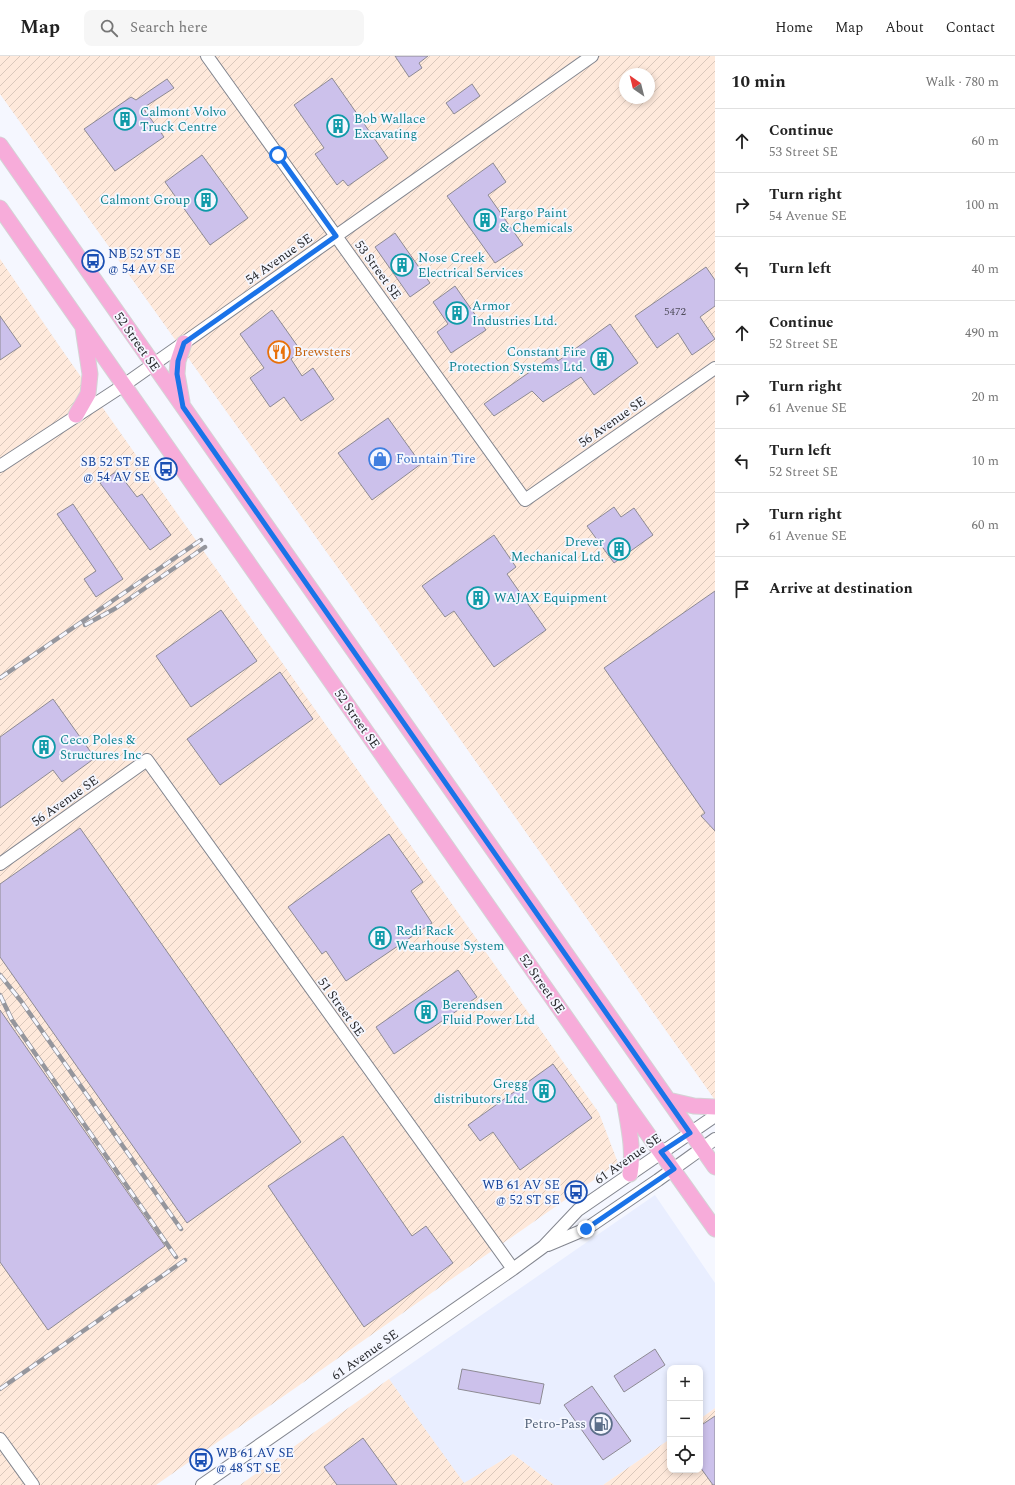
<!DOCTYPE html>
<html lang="en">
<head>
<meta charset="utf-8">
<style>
  :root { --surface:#fff; --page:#f6f6f6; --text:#222; --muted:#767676; --line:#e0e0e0 }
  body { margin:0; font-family:Spectral,serif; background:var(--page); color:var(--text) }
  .controls { position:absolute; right:12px; bottom:12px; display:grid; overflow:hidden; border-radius:8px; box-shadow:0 2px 6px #0003 }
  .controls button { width:36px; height:36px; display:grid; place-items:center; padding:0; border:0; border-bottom:1px solid var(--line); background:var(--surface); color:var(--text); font:20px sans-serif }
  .compass { position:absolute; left:619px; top:12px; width:36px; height:36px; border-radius:50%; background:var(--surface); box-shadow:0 2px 6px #0003; rotate:325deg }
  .stop { position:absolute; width:12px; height:12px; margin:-9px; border:3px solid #1a73e8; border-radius:50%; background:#fff }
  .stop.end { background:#1a73e8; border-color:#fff; box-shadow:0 1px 4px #0008 }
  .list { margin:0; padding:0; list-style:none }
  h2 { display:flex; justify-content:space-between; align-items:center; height:52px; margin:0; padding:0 16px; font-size:17px }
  h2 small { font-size:13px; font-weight:400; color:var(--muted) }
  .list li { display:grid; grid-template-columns:26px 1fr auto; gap:12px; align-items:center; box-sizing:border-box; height:64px; padding:0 16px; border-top:1px solid var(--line) }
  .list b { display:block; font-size:15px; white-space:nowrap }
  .list p { margin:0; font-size:13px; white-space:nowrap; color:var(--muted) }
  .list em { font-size:13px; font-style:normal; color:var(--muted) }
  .icon { flex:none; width:22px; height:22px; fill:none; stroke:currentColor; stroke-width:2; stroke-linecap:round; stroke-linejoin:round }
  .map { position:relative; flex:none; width:715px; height:1429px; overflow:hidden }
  header { display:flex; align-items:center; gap:24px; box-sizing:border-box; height:56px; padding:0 20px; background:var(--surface); border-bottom:1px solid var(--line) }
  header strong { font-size:19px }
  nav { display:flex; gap:22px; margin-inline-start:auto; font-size:14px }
  .search { width:280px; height:36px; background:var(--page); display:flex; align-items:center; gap:10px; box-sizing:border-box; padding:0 14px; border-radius:8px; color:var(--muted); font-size:15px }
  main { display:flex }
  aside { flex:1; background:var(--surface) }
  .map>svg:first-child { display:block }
  .built { fill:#e9eeff }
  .industrial { fill:url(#industrial-furrows); fill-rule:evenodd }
  .building { fill:#ccc1eb; stroke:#8d8a93 }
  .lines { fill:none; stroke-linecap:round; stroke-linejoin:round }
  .minor-casing { stroke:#83868f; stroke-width:14 }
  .major-casing { stroke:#d4d4d5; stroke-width:17 }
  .minor { stroke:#fff; stroke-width:12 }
  .major { stroke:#f7acda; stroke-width:15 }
  .rail-casing { stroke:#95969d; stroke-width:4.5 }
  .rail { stroke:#f5f7ff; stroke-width:3; stroke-dasharray:9; stroke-linecap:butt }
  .route { stroke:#1a73e8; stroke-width:5 }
  .labels { text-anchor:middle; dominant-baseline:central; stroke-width:3.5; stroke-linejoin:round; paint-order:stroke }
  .number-label { font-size:11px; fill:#504e5c }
  .culture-label { font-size:13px; fill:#0d838f; stroke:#f5f7ff; text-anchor:start }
  .transit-label { font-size:13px; fill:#164399; stroke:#f5f7ff; text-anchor:start }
  .street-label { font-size:13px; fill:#27282c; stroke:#f5f7ff }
  .food-label { font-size:13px; fill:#c56008; stroke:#f5f7ff; text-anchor:start }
  .shop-label { font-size:13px; fill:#366cbe; stroke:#f5f7ff; text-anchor:start }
  .service-label { font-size:13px; fill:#4e5e75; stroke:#f5f7ff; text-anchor:end }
</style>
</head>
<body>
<header>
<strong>Map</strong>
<div class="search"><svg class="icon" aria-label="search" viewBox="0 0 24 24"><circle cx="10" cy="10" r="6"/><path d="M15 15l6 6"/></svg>Search here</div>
<nav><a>Home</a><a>Map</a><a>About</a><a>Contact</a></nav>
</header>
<main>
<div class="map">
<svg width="715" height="1429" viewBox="0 0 715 1429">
  <defs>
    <pattern id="industrial-furrows" width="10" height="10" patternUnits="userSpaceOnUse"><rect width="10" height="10" fill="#fee9db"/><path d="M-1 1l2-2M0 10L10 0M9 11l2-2" fill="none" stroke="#dac8bc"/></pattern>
  </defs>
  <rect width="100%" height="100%" fill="#f5f7ff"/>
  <path class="built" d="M655 1139 715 1227V1352L700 1363V1312H670V1383L603 1429H554L513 1398 464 1428 389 1323Z"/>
  <path class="industrial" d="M0 0H715V1044L462 686 0 38ZM625 18H649V42H625Z
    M0 203 60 291 599 1057 618 1107 156 1429H0Z
    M389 1323 464 1427 513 1398 554 1429H240Z
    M715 1352V1429H603L670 1383V1414H700V1363Z"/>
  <path class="building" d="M395 0H428L419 7 422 12 409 21Z
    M332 22 388 102 348 130 343 124 337 129 315 98 324 92 294 49Z
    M167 23 174 32 143 52 164 81 115 115 84 73 131 41 136 44Z
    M472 28 480 40 454 58 446 47Z
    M202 99 248 162 210 189 165 126Z
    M493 107 506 126 488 139 523 189 495 207 447 140Z
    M395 177 430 227 410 241 375 191Z
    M706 211 715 224V250L700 261 715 283 692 299 678 277 657 292 635 260Z
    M455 230 486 274 451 297 437 276 448 268 433 246Z
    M272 254 301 295 291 303 302 320 313 312 334 343 301 365 284 341 270 351 250 322 264 312 240 278Z
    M0 260 21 290 0 304Z
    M610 268 638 307 594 339 581 321 543 346 532 335 494 360 484 348 554 299 558 305Z
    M388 362 421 408 372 444 338 397Z
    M117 415 137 441 142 438 171 479 150 494 100 427Z
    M73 448 123 523 96 541 84 523 96 515 57 458Z
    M614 451 621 461 634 452 653 479 614 507 587 470Z
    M494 479 516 511 507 518 546 574 494 611 454 555 445 561 422 530Z
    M715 535V775L701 760 705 757 604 612Z
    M221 554 257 605 191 651 156 600Z
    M280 616 313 663 220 729 187 683Z
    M53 643 95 702 62 726 53 714 0 752V681Z
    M80 772 301 1086 187 1167 0 901V828Z
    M389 778 423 826 411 835 432 867 346 925 326 895 322 898 288 851Z
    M458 914 477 941 394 998 376 971Z
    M0 954 165 1190 48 1274 0 1206Z
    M553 1008 592 1062 520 1114 493 1076 480 1085 468 1069Z
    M343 1080 412 1180 426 1170 453 1207 364 1271 268 1130Z
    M655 1293 665 1309 624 1336 614 1320Z
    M462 1313 544 1328 540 1348 458 1333Z
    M592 1330 631 1385 603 1404 564 1349Z
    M715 1360V1429H713L700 1411V1370Z
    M363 1382 397 1429H337L324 1411Z"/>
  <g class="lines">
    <g class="minor-casing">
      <path id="minor" d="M207 0 525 444 715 312
        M0 410 124 329 592 0
        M0 808 147 704 513 1213
        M548 1189 586 1173 658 1124 715 1083
        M0 1383 33 1429
        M202 1429 513 1213 543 1191 578 1154 715 1060"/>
    </g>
    <g class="major-casing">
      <path id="major" d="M0 89 715 1111
        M0 152 625 1046 715 1173
        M182 346 177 318 178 305 184 287
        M76 359 88 338 90 318 83 272
        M668 1044 694 1050 715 1051
        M625 1049C629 1073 634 1094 630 1118"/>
    </g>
    <use href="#minor" class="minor"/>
    <use href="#major" class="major"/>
    <g class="rail-casing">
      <path id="rail" d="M85 569 116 552 205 491
        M0 622 201 484
        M0 919 21 945 181 1173
        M0 939 12 964 176 1201
        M0 1333 185 1204"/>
    </g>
    <use href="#rail" class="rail"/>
  </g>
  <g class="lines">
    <path class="route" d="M278 99 336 180 184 287 178 305 177 318 183 351 690 1077 661 1096 674 1113 586 1173"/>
  </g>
  <defs>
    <g id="building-ring" transform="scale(1.15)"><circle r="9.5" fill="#f5f7ff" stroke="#0f9aa8" stroke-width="1.5"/><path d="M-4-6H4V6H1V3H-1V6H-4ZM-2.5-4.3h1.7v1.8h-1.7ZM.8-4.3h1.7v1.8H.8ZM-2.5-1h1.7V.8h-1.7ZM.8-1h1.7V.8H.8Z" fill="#0f9aa8"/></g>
    <g id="bus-ring" transform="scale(1.15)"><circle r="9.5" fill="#f5f7ff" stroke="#1a4fb4" stroke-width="1.5"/><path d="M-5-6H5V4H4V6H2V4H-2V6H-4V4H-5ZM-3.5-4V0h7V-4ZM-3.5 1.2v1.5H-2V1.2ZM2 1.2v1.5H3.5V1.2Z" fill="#1a4fb4"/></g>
    <g id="restaurant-ring" transform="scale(1.15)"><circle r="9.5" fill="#f5f7ff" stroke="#e8710a" stroke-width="1.5"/><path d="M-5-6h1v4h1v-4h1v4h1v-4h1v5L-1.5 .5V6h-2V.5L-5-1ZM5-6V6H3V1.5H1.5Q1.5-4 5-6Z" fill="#e8710a"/></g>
    <g id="shop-ring" transform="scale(1.15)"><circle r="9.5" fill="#f5f7ff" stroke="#3f7fe0" stroke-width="1.5"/><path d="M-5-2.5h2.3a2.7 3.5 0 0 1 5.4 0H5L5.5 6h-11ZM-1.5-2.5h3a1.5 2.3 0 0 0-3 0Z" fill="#3f7fe0"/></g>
    <g id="fuel-ring" transform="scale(1.15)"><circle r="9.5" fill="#f5f7ff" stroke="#5c6f8a" stroke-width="1.5"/><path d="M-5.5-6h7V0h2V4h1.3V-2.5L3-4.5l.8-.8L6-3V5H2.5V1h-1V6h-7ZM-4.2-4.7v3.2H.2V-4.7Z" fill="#5c6f8a"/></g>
  </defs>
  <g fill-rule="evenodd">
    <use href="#building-ring" x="125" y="63"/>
    <use href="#building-ring" x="338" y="70"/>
    <use href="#building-ring" x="206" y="144"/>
    <use href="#building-ring" x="485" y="164"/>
    <use href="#bus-ring" x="93" y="205"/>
    <use href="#building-ring" x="402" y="209"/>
    <use href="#building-ring" x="457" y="257"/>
    <use href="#restaurant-ring" x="279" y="296"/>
    <use href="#building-ring" x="602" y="303"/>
    <use href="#shop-ring" x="380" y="403"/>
    <use href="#bus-ring" x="166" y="413"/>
    <use href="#building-ring" x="619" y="493"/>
    <use href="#building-ring" x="478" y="542"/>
    <use href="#building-ring" x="44" y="691"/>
    <use href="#building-ring" x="380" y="882"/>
    <use href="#building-ring" x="426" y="956"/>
    <use href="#building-ring" x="544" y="1035"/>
    <use href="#bus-ring" x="576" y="1136"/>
    <use href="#fuel-ring" x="601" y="1368"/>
    <use href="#bus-ring" x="201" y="1404"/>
  </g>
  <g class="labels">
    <g class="number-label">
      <text x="675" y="255">5472</text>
    </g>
    <g class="culture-label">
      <text x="140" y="56">Calmont Volvo<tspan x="140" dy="15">Truck Centre</tspan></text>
      <text x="354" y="63">Bob Wallace<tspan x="354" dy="15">Excavating</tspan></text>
      <text x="190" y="144" text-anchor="end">Calmont Group</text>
      <text x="500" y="157">Fargo Paint<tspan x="500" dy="15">&amp; Chemicals</tspan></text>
      <text x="418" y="202">Nose Creek<tspan x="418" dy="15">Electrical Services</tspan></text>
      <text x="472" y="250">Armor<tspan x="472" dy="15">Industries Ltd.</tspan></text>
      <text x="586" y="296" text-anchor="end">Constant Fire<tspan x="586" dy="15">Protection Systems Ltd.</tspan></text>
      <text x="604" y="486" text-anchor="end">Drever<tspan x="604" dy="15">Mechanical Ltd.</tspan></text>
      <text x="494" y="542">WAJAX Equipment</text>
      <text x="60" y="684">Ceco Poles &amp;<tspan x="60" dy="15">Structures Inc</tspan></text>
      <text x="396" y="875">Redi Rack<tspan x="396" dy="15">Wearhouse System</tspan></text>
      <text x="442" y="949">Berendsen<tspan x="442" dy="15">Fluid Power Ltd</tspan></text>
      <text x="528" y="1028" text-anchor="end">Gregg<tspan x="528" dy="15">distributors Ltd.</tspan></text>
    </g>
    <g class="transit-label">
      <text x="108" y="198">NB 52 ST SE<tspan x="108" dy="15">@ 54 AV SE</tspan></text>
      <text x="150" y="406" text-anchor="end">SB 52 ST SE<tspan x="150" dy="15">@ 54 AV SE</tspan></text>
      <text x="560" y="1129" text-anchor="end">WB 61 AV SE<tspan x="560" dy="15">@ 52 ST SE</tspan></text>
      <text x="216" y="1397">WB 61 AV SE<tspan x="216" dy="15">@ 48 ST SE</tspan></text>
    </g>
    <g class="street-label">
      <text transform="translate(279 203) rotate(-35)">54 Avenue SE</text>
      <text transform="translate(378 214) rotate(54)">53 Street SE</text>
      <text transform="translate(137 286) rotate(55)">52 Street SE</text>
      <text transform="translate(612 366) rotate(-35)">56 Avenue SE</text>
      <text transform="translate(357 663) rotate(55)">52 Street SE</text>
      <text transform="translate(65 745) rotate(-35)">56 Avenue SE</text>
      <text transform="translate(542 928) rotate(55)">52 Street SE</text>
      <text transform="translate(341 951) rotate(54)">51 Street SE</text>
      <text transform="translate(628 1103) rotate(-35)">61 Avenue SE</text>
      <text transform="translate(365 1299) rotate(-35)">61 Avenue SE</text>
    </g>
    <g class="food-label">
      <text x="294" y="296">Brewsters</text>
    </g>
    <g class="shop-label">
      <text x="396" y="403">Fountain Tire</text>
    </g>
    <g class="service-label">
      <text x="586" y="1368">Petro-Pass</text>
    </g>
  </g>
</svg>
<div class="controls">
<button>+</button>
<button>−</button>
<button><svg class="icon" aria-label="locate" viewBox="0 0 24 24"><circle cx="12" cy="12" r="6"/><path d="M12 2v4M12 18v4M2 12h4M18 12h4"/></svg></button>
</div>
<svg class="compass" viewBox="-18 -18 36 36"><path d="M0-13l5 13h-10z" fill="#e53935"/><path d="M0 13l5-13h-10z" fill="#767676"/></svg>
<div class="stop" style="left:278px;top:99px"></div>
<div class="stop end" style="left:586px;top:1173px"></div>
</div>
<aside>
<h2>10 min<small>Walk · 780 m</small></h2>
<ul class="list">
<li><svg class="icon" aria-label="ahead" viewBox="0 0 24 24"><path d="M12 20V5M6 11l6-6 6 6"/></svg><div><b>Continue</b><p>53 Street SE</p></div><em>60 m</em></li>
<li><svg class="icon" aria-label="right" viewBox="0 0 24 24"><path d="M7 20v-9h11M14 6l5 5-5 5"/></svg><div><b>Turn right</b><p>54 Avenue SE</p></div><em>100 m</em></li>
<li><svg class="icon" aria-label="left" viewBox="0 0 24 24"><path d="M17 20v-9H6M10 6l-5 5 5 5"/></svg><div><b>Turn left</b></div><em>40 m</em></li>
<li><svg class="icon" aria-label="ahead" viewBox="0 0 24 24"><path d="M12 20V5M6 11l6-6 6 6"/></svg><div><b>Continue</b><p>52 Street SE</p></div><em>490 m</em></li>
<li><svg class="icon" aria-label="right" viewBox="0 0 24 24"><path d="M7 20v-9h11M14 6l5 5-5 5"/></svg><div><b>Turn right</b><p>61 Avenue SE</p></div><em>20 m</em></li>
<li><svg class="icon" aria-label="left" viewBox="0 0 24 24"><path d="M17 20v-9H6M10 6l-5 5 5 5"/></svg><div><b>Turn left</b><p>52 Street SE</p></div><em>10 m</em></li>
<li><svg class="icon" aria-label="right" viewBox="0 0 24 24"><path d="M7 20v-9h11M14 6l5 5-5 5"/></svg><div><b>Turn right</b><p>61 Avenue SE</p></div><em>60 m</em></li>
<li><svg class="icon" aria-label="arrive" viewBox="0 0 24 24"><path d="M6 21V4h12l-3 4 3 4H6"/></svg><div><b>Arrive at destination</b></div></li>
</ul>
</aside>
</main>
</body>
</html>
